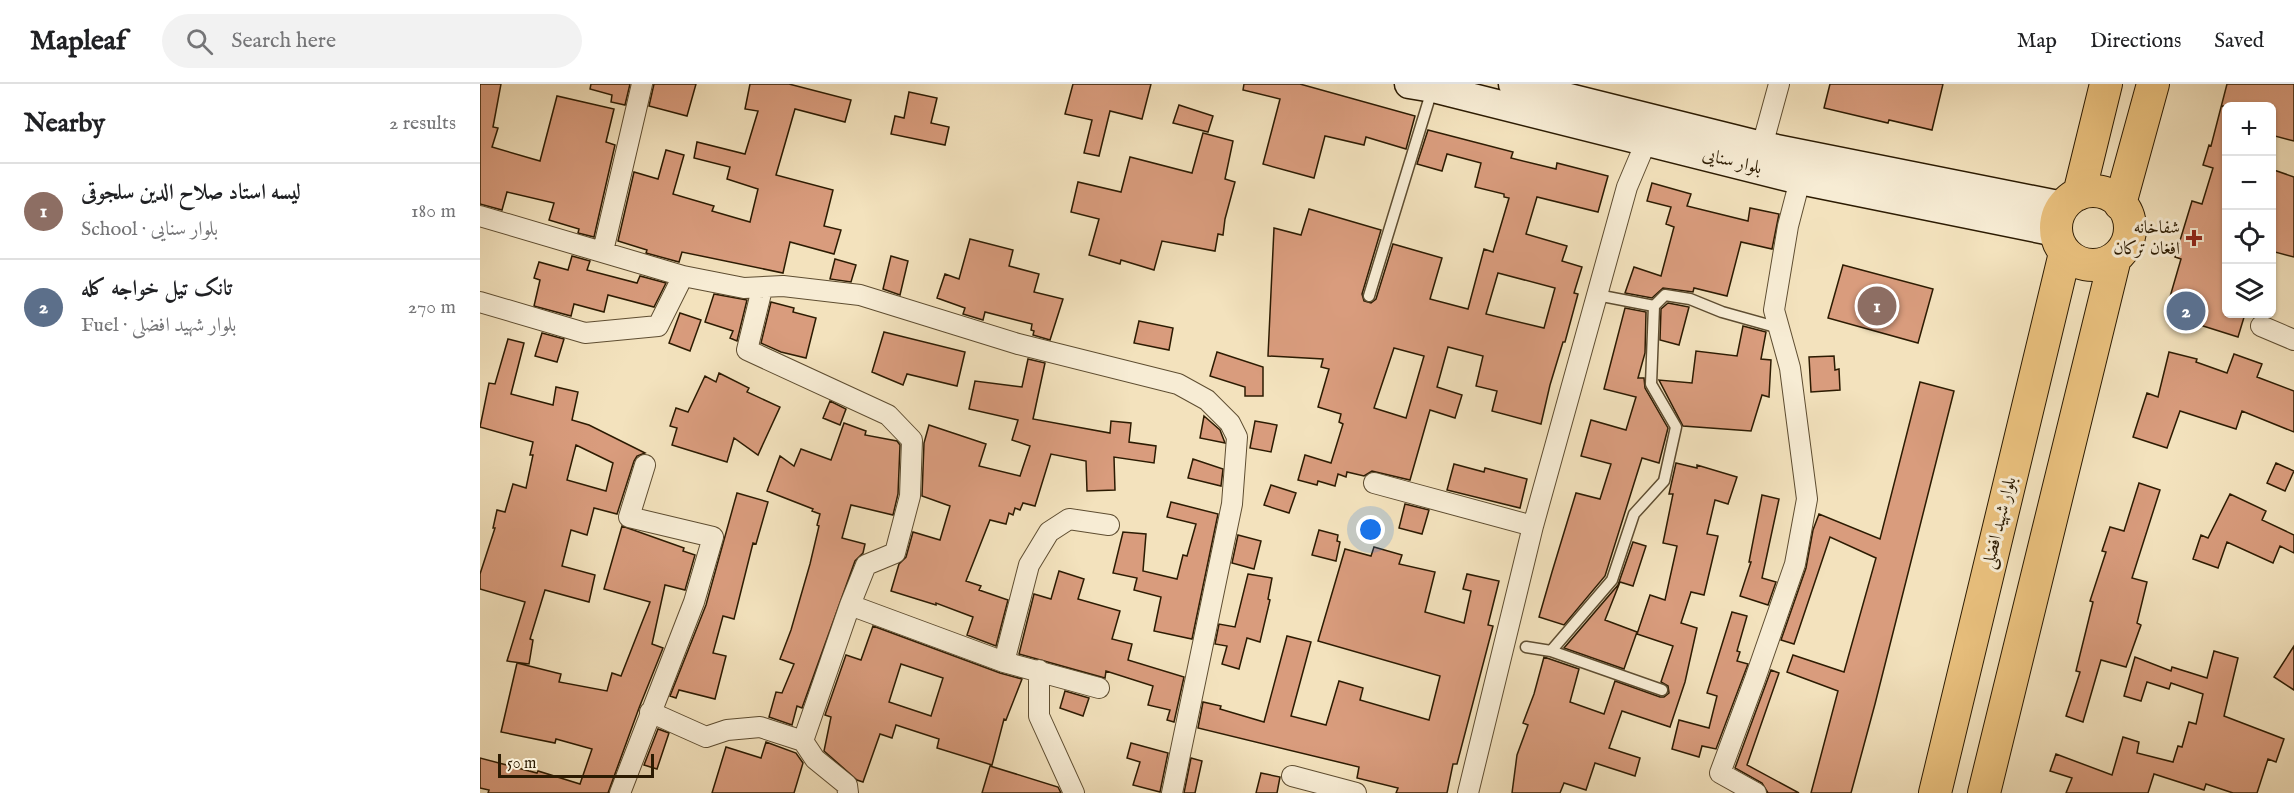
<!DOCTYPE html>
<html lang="en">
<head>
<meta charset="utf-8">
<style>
  :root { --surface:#fff; --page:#f2f2f2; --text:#202124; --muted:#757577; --line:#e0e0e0; --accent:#111827 }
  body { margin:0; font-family:"IM FELL English",Amiri,serif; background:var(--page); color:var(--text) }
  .controls { position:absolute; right:18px; top:18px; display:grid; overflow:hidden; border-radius:9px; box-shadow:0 2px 4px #0004 }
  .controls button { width:54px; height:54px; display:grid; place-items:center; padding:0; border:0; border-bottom:2px solid var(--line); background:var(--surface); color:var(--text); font:30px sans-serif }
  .scale { position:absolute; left:18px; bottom:15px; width:156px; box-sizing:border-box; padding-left:6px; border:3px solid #2c1b02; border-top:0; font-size:16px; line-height:21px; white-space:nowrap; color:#2c1b02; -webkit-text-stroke:4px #f7ecd4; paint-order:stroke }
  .you { position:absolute; left:891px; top:446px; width:21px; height:21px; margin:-15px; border:4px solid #fff; border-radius:50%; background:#1a73e8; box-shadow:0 0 0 9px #1a73e833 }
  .badge { display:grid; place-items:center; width:39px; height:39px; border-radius:50%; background:var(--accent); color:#fff; font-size:20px; font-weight:700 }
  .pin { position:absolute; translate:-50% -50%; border:3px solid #fff; box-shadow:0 2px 6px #0006 }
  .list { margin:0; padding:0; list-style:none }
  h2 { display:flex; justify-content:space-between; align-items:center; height:78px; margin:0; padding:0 24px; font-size:26px }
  h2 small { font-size:20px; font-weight:400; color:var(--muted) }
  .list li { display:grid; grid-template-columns:39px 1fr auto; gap:18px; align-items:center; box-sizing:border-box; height:96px; padding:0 24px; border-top:2px solid var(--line) }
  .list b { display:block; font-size:22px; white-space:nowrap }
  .list p { margin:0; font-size:20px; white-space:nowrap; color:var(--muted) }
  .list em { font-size:20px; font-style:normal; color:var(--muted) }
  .icon { flex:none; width:33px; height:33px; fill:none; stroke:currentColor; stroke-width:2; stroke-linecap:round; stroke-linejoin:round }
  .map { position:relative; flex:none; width:1814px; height:709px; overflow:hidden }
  header { display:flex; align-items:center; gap:36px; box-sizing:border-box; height:84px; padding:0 30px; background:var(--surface); border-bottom:2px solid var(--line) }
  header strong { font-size:28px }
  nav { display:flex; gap:33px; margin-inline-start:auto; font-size:21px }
  .search { width:420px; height:54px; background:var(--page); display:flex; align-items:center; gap:15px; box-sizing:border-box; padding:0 21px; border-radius:33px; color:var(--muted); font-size:22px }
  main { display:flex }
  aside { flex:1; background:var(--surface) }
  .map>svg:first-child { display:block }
  .building { fill:#d99c7d; stroke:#2c1b02; stroke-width:1.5; fill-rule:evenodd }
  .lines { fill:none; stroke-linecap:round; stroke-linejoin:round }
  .lane-casing { stroke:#5e4d31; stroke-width:13 }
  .street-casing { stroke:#5e4d31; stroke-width:22 }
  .secondary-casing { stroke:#2c1b02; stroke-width:31 }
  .primary-casing { stroke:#2c1b02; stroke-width:34 }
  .lane { stroke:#f7ecd4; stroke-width:10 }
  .street { stroke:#f7ecd4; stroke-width:20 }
  .secondary { stroke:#f7ecd4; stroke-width:28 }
  .primary { stroke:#eac17e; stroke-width:32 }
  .poi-dot { fill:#8f2418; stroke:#f7ecd4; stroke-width:2 }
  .labels { text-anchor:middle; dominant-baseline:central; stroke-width:6; stroke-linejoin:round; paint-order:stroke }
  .street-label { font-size:18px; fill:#2c1b02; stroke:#f7ecd4 }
  .poi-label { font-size:18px; fill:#2c1b02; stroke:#f7ecd4; text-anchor:end }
</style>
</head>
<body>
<header>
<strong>Mapleaf</strong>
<div class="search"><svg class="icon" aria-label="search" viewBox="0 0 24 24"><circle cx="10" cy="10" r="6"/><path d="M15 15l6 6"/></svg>Search here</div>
<nav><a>Map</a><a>Directions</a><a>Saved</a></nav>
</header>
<main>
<aside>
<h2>Nearby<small>2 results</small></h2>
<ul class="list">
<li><span class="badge" style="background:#8d6e63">1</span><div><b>لیسه استاد صلاح الدین سلجوقی</b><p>School · بلوار سنایی</p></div><em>180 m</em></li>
<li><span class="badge" style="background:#5c6f8a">2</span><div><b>تانک تیل خواجه کله</b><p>Fuel · بلوار شهید افضلی</p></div><em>270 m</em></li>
</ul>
</aside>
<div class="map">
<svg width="1814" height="709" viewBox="0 0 1814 709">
  <rect width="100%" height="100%" fill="#f3e2bd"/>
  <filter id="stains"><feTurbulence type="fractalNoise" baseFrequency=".00333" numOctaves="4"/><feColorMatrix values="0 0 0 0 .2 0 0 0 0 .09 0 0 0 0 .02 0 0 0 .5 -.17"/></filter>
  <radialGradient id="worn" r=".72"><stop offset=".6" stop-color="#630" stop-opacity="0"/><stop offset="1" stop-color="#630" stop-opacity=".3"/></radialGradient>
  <path class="building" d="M0 0H21L13 43 18 44 12 63 60 77 77 12 134 25 126 58 135 61 114 153 98 149 99 145 69 136 74 119 27 108 22 126 0 120Z
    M111 0H150L145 21 131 18 132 11 110 5Z
    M174 0H216L207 32 169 22Z
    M270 0H309L371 16 365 38 315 25 296 91 353 106 344 142 361 146 354 170 310 158 303 189 202 168 199 178 166 169 167 166 138 157 154 88 178 95 186 66 204 71 193 110 234 122 232 127 270 138 278 105 247 95 250 83 214 74 217 58 265 70 278 27 265 25Z
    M593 0H671L662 35 630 27 619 72 604 69 612 36 585 30Z
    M764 0H820L935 32 926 65 886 53 884 61 845 52 834 94 783 80 800 15 763 6Z
    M1350 0H1463L1452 46 1409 36 1408 39 1344 24Z
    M1747 0H1814V57L1791 51V22H1741L1746 23V230H1765L1758 253 1685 230 1701 175 1695 173 1712 117 1722 120 1733 84 1723 81 1729 61 1731 62Z
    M429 8 457 14 451 39 469 43 465 61 411 50 415 32 424 34Z
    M699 21 733 32 728 48 693 39Z
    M948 46 1033 68 1031 74 1076 85 1077 79 1128 92 1118 128 1057 113 1046 150 1087 162 1082 177 1102 183 1094 209 1098 210 1085 258H1083L1070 301 1061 340 1012 327 1017 307 996 302 1003 272 968 263 957 303 982 311 975 334 950 326 930 396 892 387 884 392 867 388 866 393 858 390 855 402 838 397 837 401 818 396 825 371 851 379 863 340 859 338 861 330 838 323 849 285 841 283 843 275 788 272 794 144 821 151 829 125 901 146 882 210 884 217 891 219 896 215 913 160 962 174 950 215 988 225 1004 165 1013 168 1029 114 1024 113V110L995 103 1001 79 967 70 962 87 937 80ZM1018 189 1075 204 1064 244 1006 230ZM914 264 944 272 926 334 894 324Z
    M723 49 753 57 745 95 755 98 745 135 743 151 738 150 735 167 682 157 674 186 641 176 640 180 609 171 619 135 591 128 598 98 641 108 650 73 712 89Z
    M1791 85 1814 93V173L1791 167Z
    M1172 99 1211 110 1207 122 1268 137 1270 124 1299 130 1292 165 1261 158 1247 212 1214 204 1213 208 1183 204 1172 214 1145 209 1154 183 1181 192 1194 143 1186 140 1191 123 1167 117Z
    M490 155 533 166 529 182 559 190 554 208 583 215 570 256 553 251 554 247 551 246 552 240 505 228 503 236 483 230 485 224 457 214 465 190 479 195Z
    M92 172 110 177 107 186 157 199 160 192 186 199 174 223 128 211 124 228 94 220 91 232 54 222 60 196 54 194 59 178 88 186Z
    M411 172 428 177 420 211 403 205Z
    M355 175 376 181 371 198 350 195Z
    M1363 181 1453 205 1438 259 1348 234Z
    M234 210 267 216 257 257 250 254 253 247 225 238Z
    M291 218 314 224 313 228 336 234 326 274 301 268 281 259Z
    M1188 219 1209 223 1199 261 1180 256 1181 225Z
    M1145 224 1166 228 1165 269 1158 294H1164L1165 304 1188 344 1179 379 1162 374 1125 492 1084 541 1059 533 1072 488 1096 409 1120 415 1131 380 1101 372 1111 336 1146 346 1156 313 1124 305Z
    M200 229 221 236 210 267 189 259Z
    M659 237 693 244 689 266 654 259Z
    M1263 242 1286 248 1281 275 1291 276 1289 313 1282 311 1271 347 1203 342 1179 296 1212 299 1216 267 1257 272Z
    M404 248 485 268 477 302 427 290 423 301 392 288Z
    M62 249 84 255 77 278 55 272Z
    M28 255 44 259 31 310 73 321 76 303 98 308 92 336 109 341 165 369 157 372 154 377 137 430 114 424 107 451 91 446 82 482 115 491 109 518 65 506 50 555 53 556 49 580 27 577 45 518 0 505V490L15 444H13L17 426 25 428 33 400 46 404 53 371H50L53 358 0 343 9 299 15 300ZM96 361 133 379 126 407 87 396Z
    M737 268 783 283V312H765V303L730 292Z
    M1689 268 1717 275 1716 278 1747 289 1754 270 1782 280 1777 293 1814 307V348L1762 327 1756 345 1700 327 1687 364 1653 353 1667 309 1678 313Z
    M1354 272 1355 286 1359 285 1360 306 1331 308 1329 273Z
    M548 275 565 279 553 335 630 349 631 337 651 339 649 358 676 362 674 379 634 373 635 406 607 407 606 377 571 370 555 422 543 419 540 426 535 424 533 431 529 429 526 440 510 436 486 497 501 502 499 506 528 516 516 562 487 551 493 533 456 519V521L411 507 419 480 426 473 433 448 460 456 470 422 442 412 444 359 449 341 506 360 499 382 540 392 550 362 532 356 538 336 489 325 495 297 542 303Z
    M239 289 269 304 267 308 300 323 278 371 254 354 247 378 192 361 197 344 190 342 196 324 208 328 225 292 236 298Z
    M1440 298 1474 307 1395 620 1371 709H1331L1358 607 1307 588 1313 571 1364 588 1396 474 1350 453 1314 560 1301 556 1326 484 1333 446 1339 430 1400 455Z
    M350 317 366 325 360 341 343 334Z
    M724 332 740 346 745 359 720 354Z
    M775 337 797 341 791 368 770 364Z
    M364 339 386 347 385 351 417 357 420 361 418 410 413 431 371 421 362 454 385 460 383 469 375 477 322 624 317 622 312 641 289 633 296 608 302 609 314 580 300 575 311 546 330 480 339 442 337 441 340 430 332 427 333 425 287 407 300 372 314 382 321 365 351 376Z
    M713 375 743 385 741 402 708 394Z
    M1196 379 1217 384V381L1257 393 1248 420 1235 416 1227 450 1238 452 1224 511 1211 508 1201 539 1217 544 1205 598 1190 643 1142 627 1129 664 1160 674 1155 692 1115 679 1106 706 1084 699 1080 709H1032L1037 671 1048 641 1043 639 1054 610 1064 573 1099 585 1090 618 1124 630 1135 597 1180 613H1184L1189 609 1188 602 1181 598 1193 562 1157 550 1170 511 1185 516 1197 462 1183 459 1193 410H1189Z
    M1796 379 1814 387 1805 407 1787 399Z
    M974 380 1004 388 1005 384 1047 395 1040 424 967 406Z
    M1659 399 1680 406 1652 494 1667 498 1657 539 1661 541 1646 583 1621 576 1603 638 1586 632 1600 588 1596 587 1613 518 1610 517 1626 468 1622 467 1630 443 1644 447Z
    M791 401 816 409 809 429 784 421Z
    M257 409 288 418 276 460 273 459 254 535 243 532 233 569 246 572 235 615 199 606 196 614 190 612 226 521Z
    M1750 410 1786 427 1782 436 1814 451V469L1800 462 1793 479 1747 458 1738 484 1713 475 1721 451 1728 454Z
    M1282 411 1299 415 1282 494 1296 498 1288 521 1260 512 1271 478H1269Z
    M691 418 738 430 712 555 674 547 681 513 654 506 657 494 633 489 643 448 666 450 663 487 697 495 703 471 707 472 716 440 687 433Z
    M925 420 949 426 942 450 919 444Z
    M142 442 204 464 203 467 215 471 205 506 185 501 172 560 183 564 159 624 128 709H8L9 706 0 704V674L57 689 58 687 100 700 112 665 76 655 75 659 21 648 37 579 81 590 79 598 127 607 132 589 141 592 170 518 124 505Z
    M839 446 858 451 857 457 860 458 856 477 832 471Z
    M758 451 781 457 774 485 752 479Z
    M1153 458 1166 462 1153 502 1140 498 1125 536 1157 548 1144 585 1084 564 1138 501Z
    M894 463 922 471 919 480 955 488 945 528 984 539 991 507 983 505 987 490 1019 497 1008 541 1013 542 977 680H973L967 709H916L918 704 877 694 879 683 718 644 723 618 741 622 740 625 784 638 807 552 831 558 811 632 846 641 859 597 883 604 880 616 949 636 960 592 838 557 865 465 891 472Z
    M579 487 604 495 598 515 640 527 632 555 652 560 648 576 704 593 694 638 687 636 690 626 668 621 673 602 626 587 625 594 539 570 554 510 571 515Z
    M768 490 792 494 788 515 790 516 780 558 767 554 759 585 742 580 747 562 735 560 739 540 755 543Z
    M1252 528 1267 532 1257 567 1260 568 1257 577 1268 580 1236 665 1222 662 1219 673 1192 665 1199 636 1229 644 1237 612 1227 609Z
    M393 542 520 589 542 595 526 636 524 635 512 681 457 664 459 655 416 641 412 654 400 650 383 698 377 696 344 667 351 633 345 631 366 571 381 576ZM421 580 463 594 451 632 409 618Z
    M1814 562V606L1794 593Z
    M1734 567 1758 574 1744 632 1804 655 1796 678 1788 675 1777 709H1753L1726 700 1724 706 1674 690 1668 709H1586L1592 694 1570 687 1576 670 1632 691 1643 653 1659 658 1657 669 1693 678 1698 662 1702 663 1709 638 1716 640 1723 610 1691 599 1689 605 1667 598 1661 617 1644 612 1655 573 1691 587 1692 583 1727 594Z
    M1291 586 1299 589 1267 681 1319 709H1288L1282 699 1255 684Z
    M585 607 609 614 603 632 580 624Z
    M178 645 189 649 177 685 164 681Z
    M286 658 316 669 323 679 314 709H232L246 663 281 674Z
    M651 659 688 669 680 708 653 701 660 678 647 674Z
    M711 674 722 677 715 709H704Z
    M510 682 578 703 581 709H502Z
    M781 689 800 693 797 709H776Z"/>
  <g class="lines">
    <g class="lane-casing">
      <path id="lane" d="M1117 211 1174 222 1185 211 1210 215 1242 228 1299 244
        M889 212 952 6
        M1046 563 1071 567 1182 606
        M1071 567 1132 496 1154 430 1184 397 1196 343 1171 300 1174 222"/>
    </g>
    <g class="street-casing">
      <path id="street" d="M1282 62 1299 0
        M0 132 203 192 264 204 303 202 380 211 538 260 698 300 727 316 750 339 757 353 752 420 692 709
        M123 167 162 0
        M282 205 267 266 408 331 432 356 430 412 415 469 386 481 370 521
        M0 218 105 249 178 242 203 192
        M1781 242 1814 256
        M894 399 1053 442
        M524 578 549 481 569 448 589 435 629 441
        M559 586V632L594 709
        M170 628 226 653 247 646 280 643 323 657
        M812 692 876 709
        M140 709 214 518 233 453 149 433 165 381
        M368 709 367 701 335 675 323 657 370 521 524 578 619 604
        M988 709 1053 442 1147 103 1166 58
        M1276 709 1240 689 1275 595 1315 480 1327 415 1310 284 1294 226 1308 142 1320 96"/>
    </g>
    <g class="secondary-casing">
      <path id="secondary" d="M929 0 953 4 1320 96 1576 148
        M1033 0 1282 62 1583 122"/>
    </g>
    <g class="primary-casing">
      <path id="primary" d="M1576 144a37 37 0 1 1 74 0a37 37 0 1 1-74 0Z
        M1599 110 1626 0
        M1640 120 1673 0
        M1455 709 1585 169
        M1504 709 1635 174"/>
    </g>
    <use href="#lane" class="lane"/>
    <use href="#street" class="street"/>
    <use href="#secondary" class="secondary"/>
    <use href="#primary" class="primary"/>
  </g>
  <path class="poi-dot" d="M1711 145h6v6h6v6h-6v6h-6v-6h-6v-6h6z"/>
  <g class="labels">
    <g class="street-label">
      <text transform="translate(1252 78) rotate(14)">بلوار سنایی</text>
      <text transform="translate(1520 439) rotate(-76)">بلوار شهید افضلی</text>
    </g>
    <g class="poi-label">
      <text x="1700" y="144">شفاخانه<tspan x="1700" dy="21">افغان ترکان</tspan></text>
    </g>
  </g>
  <rect width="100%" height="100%" filter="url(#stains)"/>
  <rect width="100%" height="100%" fill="url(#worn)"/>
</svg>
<div class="controls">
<button>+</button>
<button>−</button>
<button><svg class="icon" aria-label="locate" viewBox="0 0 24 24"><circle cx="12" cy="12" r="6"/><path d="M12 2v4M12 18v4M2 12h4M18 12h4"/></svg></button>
<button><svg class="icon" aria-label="layers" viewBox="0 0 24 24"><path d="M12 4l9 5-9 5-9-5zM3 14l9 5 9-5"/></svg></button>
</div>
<div class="scale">50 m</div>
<div class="you"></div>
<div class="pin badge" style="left:1397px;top:222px;background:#8d6e63">1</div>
<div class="pin badge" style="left:1706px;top:227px;background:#5c6f8a">2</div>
</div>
</main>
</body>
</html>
